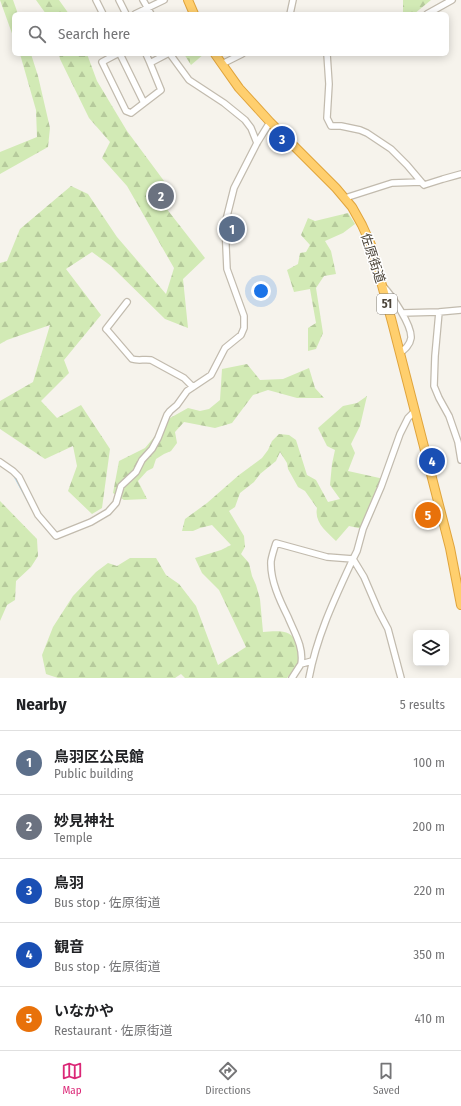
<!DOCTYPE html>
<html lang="en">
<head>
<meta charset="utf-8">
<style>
  :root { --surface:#fff; --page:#f2f2f2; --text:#202124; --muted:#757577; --line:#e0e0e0; --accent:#db2777 }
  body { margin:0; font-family:"Fira Sans Condensed","Noto Sans JP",sans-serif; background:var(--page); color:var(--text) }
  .controls { position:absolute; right:12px; bottom:12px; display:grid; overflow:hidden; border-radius:6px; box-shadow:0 2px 10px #0003 }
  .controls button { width:36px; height:36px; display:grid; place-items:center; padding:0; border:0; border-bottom:1px solid var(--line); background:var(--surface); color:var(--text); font:20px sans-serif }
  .you { position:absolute; left:261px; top:291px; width:14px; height:14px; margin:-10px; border:3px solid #fff; border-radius:50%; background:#1a73e8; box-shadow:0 0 0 6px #1a73e833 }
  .badge { display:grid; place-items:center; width:26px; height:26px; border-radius:50%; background:var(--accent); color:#fff; font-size:13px; font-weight:700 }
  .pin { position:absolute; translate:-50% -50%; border:2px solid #fff; box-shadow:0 1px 4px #0006 }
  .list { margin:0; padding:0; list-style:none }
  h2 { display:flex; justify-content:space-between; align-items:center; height:52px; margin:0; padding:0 16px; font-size:17px }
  h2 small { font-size:13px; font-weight:400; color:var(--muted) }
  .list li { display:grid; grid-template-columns:26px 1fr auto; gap:12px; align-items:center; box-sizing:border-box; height:64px; padding:0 16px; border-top:1px solid var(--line) }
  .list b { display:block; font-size:15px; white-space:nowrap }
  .list p { margin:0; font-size:13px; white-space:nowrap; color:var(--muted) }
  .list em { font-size:13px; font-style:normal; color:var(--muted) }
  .icon { flex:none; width:22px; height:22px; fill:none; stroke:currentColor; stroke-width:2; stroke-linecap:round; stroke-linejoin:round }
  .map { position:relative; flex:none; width:461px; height:678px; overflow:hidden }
  .search { position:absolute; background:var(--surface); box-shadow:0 2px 10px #0003; left:12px; right:12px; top:12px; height:44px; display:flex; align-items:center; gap:10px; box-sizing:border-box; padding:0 14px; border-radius:6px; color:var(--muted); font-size:15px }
  .sheet { height:372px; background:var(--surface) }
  nav { display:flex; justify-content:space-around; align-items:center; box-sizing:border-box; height:56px; border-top:1px solid var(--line); background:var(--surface); font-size:11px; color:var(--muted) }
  nav a { display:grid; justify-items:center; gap:2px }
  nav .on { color:var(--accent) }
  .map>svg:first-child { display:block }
  .forest { fill:url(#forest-firs) }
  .cemetery { fill:url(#cemetery-stones) }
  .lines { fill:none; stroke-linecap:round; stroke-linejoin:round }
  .stream { stroke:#a9d4f2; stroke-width:1.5 }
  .minor-casing { stroke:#c2bbae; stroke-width:8 }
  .highway-casing { stroke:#e0a43c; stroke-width:10 }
  .minor { stroke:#fff; stroke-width:5.5 }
  .highway { stroke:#ffcf6e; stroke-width:8 }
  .labels { text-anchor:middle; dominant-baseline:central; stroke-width:3; stroke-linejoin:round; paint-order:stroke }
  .shield { fill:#fff; stroke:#817c74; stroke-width:1 }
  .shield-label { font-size:12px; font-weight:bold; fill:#4b4439 }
  .street-label { font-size:13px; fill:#4b4439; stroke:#fff }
</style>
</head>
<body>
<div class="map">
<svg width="461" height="678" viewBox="0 0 461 678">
  <defs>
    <pattern id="forest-firs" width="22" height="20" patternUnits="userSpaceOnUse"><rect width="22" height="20" fill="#d2eab5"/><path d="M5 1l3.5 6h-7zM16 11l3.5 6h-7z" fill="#b6ca9c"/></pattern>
    <pattern id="cemetery-stones" width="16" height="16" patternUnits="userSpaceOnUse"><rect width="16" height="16" fill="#d2eab5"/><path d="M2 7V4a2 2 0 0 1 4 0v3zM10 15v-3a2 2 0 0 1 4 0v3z" fill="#b6ca9c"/></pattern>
  </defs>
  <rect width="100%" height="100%" fill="#f6f3ec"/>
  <path class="forest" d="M0 0H13L18 14H14V39Z
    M36 0H59L69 14H46Z
    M403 0H431L414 14H403Z
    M20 54H31L38 76 50 128 48 147 0 174V152L37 137 36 110Z
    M59 54H87L97 81 127 131 167 185 159 199 205 258 183 279 188 328 165 319 111 266 92 252 66 269 101 315 64 360 69 373 41 401 57 418 81 405 110 449 102 508 92 514 68 491 77 466 73 446 45 459 0 429V401L33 382 50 325 7 340 0 344V263L7 261 20 229 71 186 88 194 117 237 166 294 174 268 127 186 102 158 110 142 89 118 60 59Z
    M348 213 355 224 343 233 325 241 331 251 336 274 324 276 316 288 323 333 316 349 308 351V328L316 323 310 289 294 292 287 270 298 264 300 253 306 252 310 245 301 235 308 218 315 221Z
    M247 364 260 380 283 379 309 368 315 388 324 398H297L268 390 253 395 232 423 215 428 184 422 175 432 177 443 171 451 164 454 156 459 153 468 147 471 138 481 147 499 124 500 113 493 119 461 145 448 170 418 188 408 200 411 209 409 220 400 222 369Z
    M367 396 360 426 351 444 355 453 348 471 384 479 363 529 349 526 336 541C327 532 314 523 317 508L305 491 298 487 288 469 287 463 280 452 276 461 260 474 254 482 240 493 235 507 229 511 244 536 245 547 241 554 249 563 252 576 256 585 260 599 263 632C276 631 293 628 297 645 298 651 298 657 299 664L287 678H185L181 674 175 678H58L46 674 42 655 53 627 73 596 96 572 108 563 117 566 130 558H156L166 575 179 584 196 606 218 665 246 647 219 590 202 573 195 558 221 550 231 545 212 525 200 528 193 531H182L185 519 207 503 239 475 262 458 268 450 272 441 279 434 289 435 296 440 307 475 316 480 328 502 340 499 330 485 332 464 335 450 327 446 318 428 343 406 357 403Z
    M0 501 37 539 38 556 31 567 16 581 15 600 7 605 0 621Z"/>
  <path class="cemetery" d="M184 54H204L191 65Z"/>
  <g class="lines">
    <path class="stream" d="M14 476 36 516"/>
    <g class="minor-casing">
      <path id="minor" d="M96 0 103 14
        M119 0 126 14
        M143 0 151 14
        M135 14 164 0
        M290 14 293 0
        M427 14 452 0
        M117 54 102 62 126 111 131 113 144 103
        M120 54 144 103 161 90 150 63 167 54
        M146 54 150 63
        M170 54 189 80 224 103 245 120 251 128 257 143
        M327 54 329 84 327 118 331 126H341L360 130 367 133 391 149 407 165 424 185
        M222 64 242 54
        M345 198 392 183 421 182 424 185 443 179 461 174
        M383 286C392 296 412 325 411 338 410 345 405 349 400 353
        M127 302 106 329 108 331 132 359C138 361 144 359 151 360L184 378 193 387
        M439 312 435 356 434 386 439 398 449 416 458 442 461 460
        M402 313 439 312 461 310
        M0 462 13 471 19 477 38 515 56 536 91 522 108 512 116 503 121 486 136 472 142 460 152 449 158 438 167 415 170 411 177 405 187 391 211 375 225 348 241 335 244 328V316L227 269 225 224 234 188 257 143 270 122
        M353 559 364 577 379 612 388 629 401 678
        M301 664C304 647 294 632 288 617 280 601 270 580 271 561 272 555 274 549 276 543L327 557 353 559
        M292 678 301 664 312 661
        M309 678C317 635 335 598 353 559L357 551 363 529 381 487 400 434 408 418 415 411"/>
    </g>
    <g class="highway-casing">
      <path id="highway" d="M188 0 194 14
        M215 54 222 64 239 88 270 122 336 188 352 207 362 225 371 245 392 322 450 548 461 605"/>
    </g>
    <use href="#minor" class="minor"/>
    <use href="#highway" class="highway"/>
  </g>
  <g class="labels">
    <rect class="shield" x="377" y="294" width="20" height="20" rx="3"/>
    <g class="shield-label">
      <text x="387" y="304">51</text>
    </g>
    <g class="street-label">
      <text transform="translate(373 258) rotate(72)">佐原街道</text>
    </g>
  </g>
</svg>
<div class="controls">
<button><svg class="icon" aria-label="layers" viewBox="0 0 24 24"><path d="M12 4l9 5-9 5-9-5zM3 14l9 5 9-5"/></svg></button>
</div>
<div class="you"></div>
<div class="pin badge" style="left:232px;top:229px;background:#5c6f8a">1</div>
<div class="pin badge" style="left:161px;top:196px;background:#6b7280">2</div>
<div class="pin badge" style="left:282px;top:139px;background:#1a4fb4">3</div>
<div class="pin badge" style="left:432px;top:461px;background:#1a4fb4">4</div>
<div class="pin badge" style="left:428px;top:515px;background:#e8710a">5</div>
<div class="search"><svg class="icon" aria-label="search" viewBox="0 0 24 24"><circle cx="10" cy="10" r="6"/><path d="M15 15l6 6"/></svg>Search here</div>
</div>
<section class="sheet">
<h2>Nearby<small>5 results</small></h2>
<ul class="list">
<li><span class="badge" style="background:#5c6f8a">1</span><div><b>鳥羽区公民館</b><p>Public building</p></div><em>100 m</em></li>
<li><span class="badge" style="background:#6b7280">2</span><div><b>妙見神社</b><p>Temple</p></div><em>200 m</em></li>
<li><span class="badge" style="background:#1a4fb4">3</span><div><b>鳥羽</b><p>Bus stop · 佐原街道</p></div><em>220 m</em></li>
<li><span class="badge" style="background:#1a4fb4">4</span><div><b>観音</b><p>Bus stop · 佐原街道</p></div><em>350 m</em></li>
<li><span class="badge" style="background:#e8710a">5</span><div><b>いなかや</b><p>Restaurant · 佐原街道</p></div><em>410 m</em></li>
</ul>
</section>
<nav>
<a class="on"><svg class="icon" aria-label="map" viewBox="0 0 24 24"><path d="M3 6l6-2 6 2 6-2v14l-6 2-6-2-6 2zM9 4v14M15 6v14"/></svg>Map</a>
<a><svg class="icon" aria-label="directions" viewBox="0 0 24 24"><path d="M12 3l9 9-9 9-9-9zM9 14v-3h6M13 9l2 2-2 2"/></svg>Directions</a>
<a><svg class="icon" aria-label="saved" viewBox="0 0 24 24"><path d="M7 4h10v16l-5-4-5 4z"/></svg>Saved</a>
</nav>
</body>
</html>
